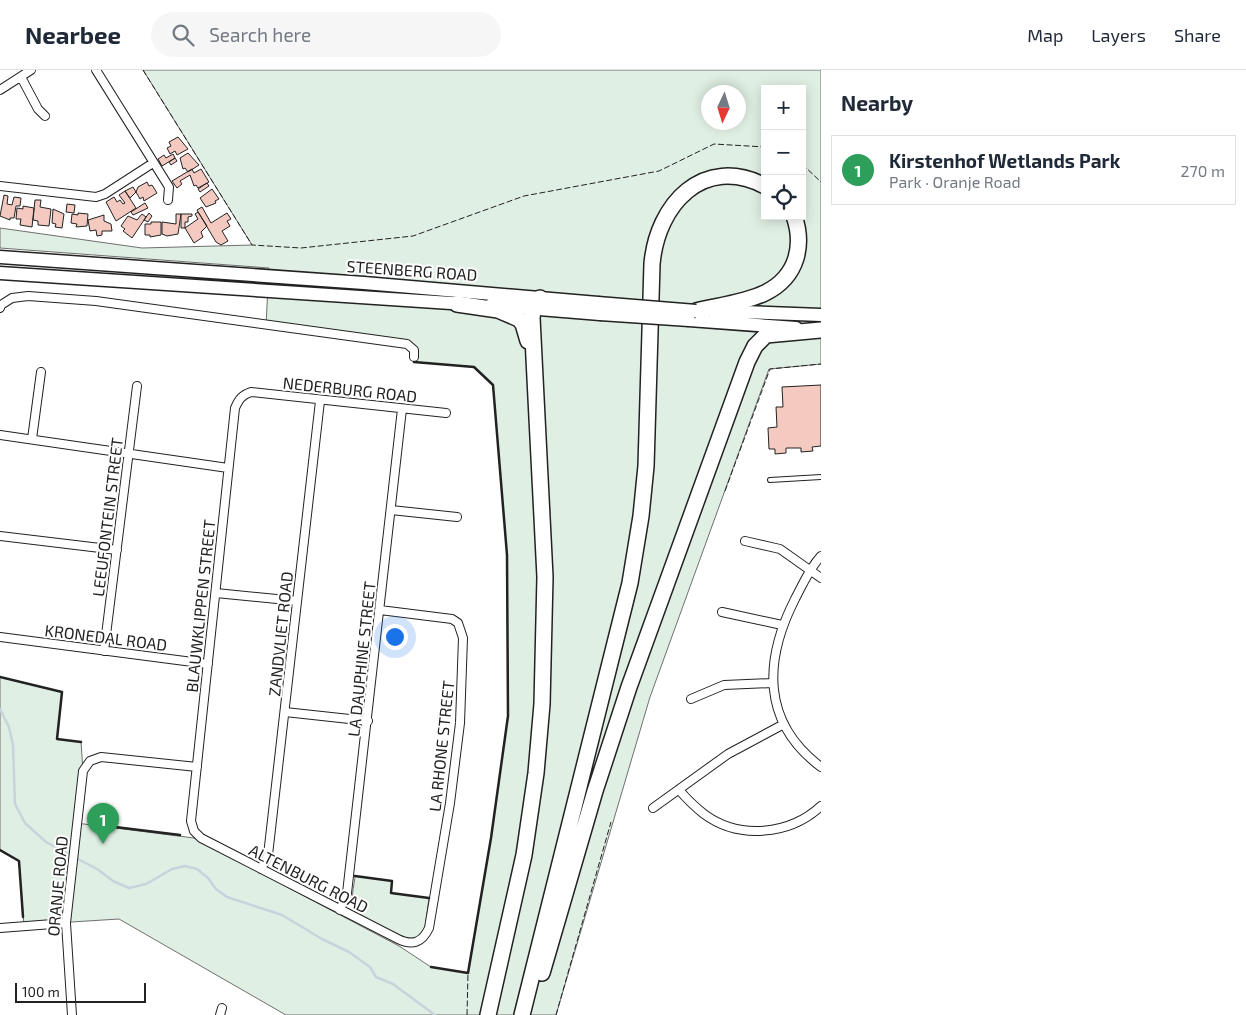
<!DOCTYPE html>
<html lang="en">
<head>
<meta charset="utf-8">
<style>
  :root { --surface:#fff; --page:#f6f6f7; --text:#1f2937; --muted:#747a83; --line:#e0e1e3; --accent:#c62828 }
  body { margin:0; font-family:"Exo 2",sans-serif; background:var(--page); color:var(--text) }
  .controls { position:absolute; right:15px; top:15px; display:grid; overflow:hidden; border-radius:0px; box-shadow:0 2px 12px #0003 }
  .controls button { width:45px; height:45px; display:grid; place-items:center; padding:0; border:0; border-bottom:1px solid var(--line); background:var(--surface); color:var(--text); font:25px sans-serif }
  .compass { position:absolute; left:701px; top:15px; width:45px; height:45px; border-radius:50%; background:var(--surface); box-shadow:0 2px 12px #0003; rotate:184deg }
  .scale { position:absolute; left:15px; bottom:12px; width:131px; box-sizing:border-box; padding-left:5px; border:2px solid #222; border-top:0; font-size:14px; line-height:18px; white-space:nowrap; color:#222; -webkit-text-stroke:4px #fff; paint-order:stroke }
  .you { position:absolute; left:394px; top:566px; width:18px; height:18px; margin:-12px; border:4px solid #fff; border-radius:50%; background:#1a73e8; box-shadow:0 0 0 8px #1a73e833 }
  .badge { display:grid; place-items:center; width:32px; height:32px; border-radius:50%; background:var(--accent); color:#fff; font-size:16px; font-weight:700 }
  .pin { position:absolute; translate:-50% -41px; filter:drop-shadow(0 1px 2px #0008) }
  .pin::after { content:''; position:absolute; top:26px; width:18px; height:15px; background:inherit; clip-path:polygon(0 0,100% 0,50% 100%) }
  .list { margin:0; padding:0; list-style:none }
  h2 { display:flex; justify-content:space-between; align-items:center; height:65px; margin:0; padding:0 20px; font-size:21px }
  h2 small { font-size:16px; font-weight:400; color:var(--muted) }
  .list li { display:grid; grid-template-columns:32px 1fr auto; gap:15px; align-items:center; box-sizing:border-box; height:70px; margin:0 10px 10px; padding:0 10px; border:1px solid var(--line); border-radius:0px }
  .list b { display:block; font-size:19px; white-space:nowrap }
  .list p { margin:0; font-size:16px; white-space:nowrap; color:var(--muted) }
  .list em { font-size:16px; font-style:normal; color:var(--muted) }
  .icon { flex:none; width:28px; height:28px; fill:none; stroke:currentColor; stroke-width:2; stroke-linecap:round; stroke-linejoin:round }
  .map { position:relative; flex:none; width:821px; height:945px; overflow:hidden }
  header { display:flex; align-items:center; gap:30px; box-sizing:border-box; height:70px; padding:0 25px; background:var(--surface); border-bottom:1px solid var(--line) }
  header strong { font-size:24px }
  nav { display:flex; gap:28px; margin-inline-start:auto; font-size:18px }
  .search { width:350px; height:45px; background:var(--page); display:flex; align-items:center; gap:12px; box-sizing:border-box; padding:0 18px; border-radius:28px; color:var(--muted); font-size:19px }
  main { display:flex }
  aside { flex:1; background:var(--surface) }
  .map>svg:first-child { display:block }
  .green { fill:#e0efe3; stroke:#6f6f6f; fill-rule:evenodd }
  .lines { fill:none; stroke-linecap:round; stroke-linejoin:round }
  .stream { stroke:#c7d3dd; stroke-width:2.5 }
  .building { fill:#f3c9c0; stroke:#222 }
  .lane-casing { stroke:#222; stroke-width:6 }
  .street-casing { stroke:#222; stroke-width:10 }
  .primary-casing { stroke:#222; stroke-width:15 }
  .highway-casing { stroke:#222; stroke-width:18 }
  .lane { stroke:#fff; stroke-width:4 }
  .street { stroke:#fff; stroke-width:8 }
  .primary { stroke:#fff; stroke-width:12 }
  .highway { stroke:#fff; stroke-width:15 }
  .primary-bridge-casing { stroke:#222; stroke-width:15; stroke-linecap:butt }
  .primary-bridge { stroke:#fff; stroke-width:12 }
  .fence { stroke:#222; stroke-width:1; stroke-dasharray:6 2.5; stroke-linecap:butt }
  .wall { stroke:#222; stroke-width:2.5 }
  .labels { text-anchor:middle; dominant-baseline:central; stroke-width:4; stroke-linejoin:round; paint-order:stroke }
  .street-label { font-size:16px; fill:#222; stroke:#fff }
</style>
</head>
<body>
<header>
<strong>Nearbee</strong>
<div class="search"><svg class="icon" aria-label="search" viewBox="0 0 24 24"><circle cx="10" cy="10" r="6"/><path d="M15 15l6 6"/></svg>Search here</div>
<nav><a>Map</a><a>Layers</a><a>Share</a></nav>
</header>
<main>
<div class="map">
<svg width="821" height="945" viewBox="0 0 821 945">
  <rect width="100%" height="100%" fill="#fff"/>
  <path class="green" d="M143 0H821V294L769 299 650 627 556 945H286L119 849 24 855 19 791 0 780V607L62 622 57 669 81 672 83 701 76 753 194 768 399 876 431 897 468 903 491 768 508 646 507 485 493 315 474 297 414 292V280L411 276 266 255 269 198 0 178V158L142 178 252 175ZM765 19H802V146H765ZM708 22H738V52H708Z
    M355 806 392 811 391 823 429 828 425 858 419 867 406 869 358 844C348 834 354 819 355 806Z"/>
  <g class="lines">
    <path class="stream" d="M0 639 9 657 13 675 15 734 25 753 46 772 97 799 113 811 129 818 146 814 172 799 185 796 197 799 208 808 216 819 227 827 282 845 322 869 349 882 370 897 376 907 393 914 435 945"/>
  </g>
  <path class="building" d="M178 67 188 79 177 85 175 81 170 84 167 78 171 76 169 72Z
    M188 83 199 95 188 102 185 98 183 99 180 88Z
    M173 84 175 88 162 96 158 89 164 85 166 88Z
    M175 88 177 91 171 95 169 92Z
    M192 99 194 103 201 99 209 112 198 118 196 115 194 116 190 105 180 111 182 114 177 118 172 111Z
    M147 112 149 116 152 115 157 123 144 131 143 127 140 129 136 122 138 117Z
    M207 113 209 116 200 122 198 119Z
    M133 117 136 122 130 128 125 121Z
    M212 119 219 129 215 131 216 133 206 137 200 128Z
    M125 121 136 138 116 151 106 132 114 127 117 132 120 130 123 134 125 133 119 125Z
    M4 125 8 126 7 134 12 135 14 127 21 128 20 136H16L14 148H10V150L0 146Z
    M35 130H41L40 137 51 139 49 156 38 155V151L33 150Z
    M145 133 148 138 133 145 131 142Z
    M67 134 75 135 74 143 66 142Z
    M23 136 34 138 32 157 20 155 21 149H16L17 138 23 139Z
    M202 137 211 153 227 143 231 149 227 151 230 156 222 161 228 171 221 175 216 172 197 140Z
    M53 139 64 144 62 158 55 157 56 154 52 153Z
    M198 142 207 156 201 162 203 167 194 173 185 158 198 149 195 144Z
    M78 143 88 144 87 156 76 157 77 154 71 153 72 144 78 145Z
    M149 143 152 146 148 152 144 150Z
    M142 144 146 147 132 168 123 161 125 159 121 156 128 146 137 150Z
    M176 144H181L178 164 167 166 162 164V152L176 154Z
    M181 144H192V146L188 147V152H185V158H181Z
    M104 145V151L111 154 112 161H102V165L97 166 96 160 90 161 88 150Z
    M151 152H161V165L150 167V165H145V154H151Z
    M821 315V376L812 377 813 381 801 382V378H786V383L775 384V379H769L768 358 777 357 776 337H783L782 317Z"/>
  <g class="lines">
    <g class="lane-casing">
      <path id="lane" d="M770 410 821 407"/>
    </g>
    <g class="street-casing">
      <path id="street" d="M96 0 169 117 168 130
        M21 7 38 39 45 46
        M0 20 31 0
        M0 116 96 127 105 124 153 93
        M0 238 1 235 12 228 28 226 96 231 407 274 414 280V287
        M0 365 228 398
        M32 369 41 302
        M391 440 457 447
        M0 466 117 480
        M745 471 780 479 821 508
        M821 486C809 499 803 514 795 529 764 590 761 652 821 697
        M216 523 297 531
        M380 540 452 549 458 553 463 568 460 653 450 733 429 858C422 873 412 876 398 869L201 768 194 761 191 751 235 338C239 329 242 325 251 322L446 343
        M722 542 782 555
        M0 567 208 594
        M104 581 137 316
        M691 629 724 615 773 613
        M285 642 368 651
        M679 720C687 729 695 737 704 744 739 770 790 765 821 736
        M653 738 728 684 784 654
        M261 799 268 785 320 331
        M340 840 347 823 402 339
        M0 858 66 853
        M72 945 66 853 83 701 90 691 101 687 197 697
        M220 945 222 938"/>
    </g>
    <g class="primary-casing">
      <path id="primary" d="M0 187 364 213 598 233
        M0 203 466 234
        M491 235 600 244
        M714 241 821 245
        M689 250 796 258"/>
    </g>
    <g class="highway-casing">
      <path id="highway" d="M457 234 498 240 519 249 523 254 528 271
        M696 241C732 232 783 231 796 188 800 174 799 160 794 146
        M542 903 595 721 629 617 747 292 755 276 766 265 821 260
        M488 945 524 785 536 703 542 634 545 507 532 248 534 234 540 228
        M522 945 630 513 641 446 646 396 652 194C657 135 703 84 765 116"/>
    </g>
    <use href="#lane" class="lane"/>
    <use href="#street" class="street"/>
    <use href="#primary" class="primary"/>
    <use href="#highway" class="highway"/>
    <g class="primary-bridge-casing">
      <path id="primary-bridge" d="M598 233 696 241
        M600 244 689 250"/>
    </g>
    <use href="#primary-bridge" class="primary-bridge"/>
    <path class="fence" d="M143 0 252 175 301 178 413 166 524 126 659 101 714 74 765 77
      M802 94 821 112
      M725 421 770 299 821 294
      M467 945 468 903
      M556 945 611 752"/>
    <path class="wall" d="M414 292 474 297 493 315 507 485 508 646 491 768 468 903 431 897
      M0 607 62 622 57 669 81 672
      M99 755 180 765
      M0 780 19 791 23 847
      M355 806 392 811 391 823 429 828"/>
  </g>
  <g class="labels">
    <g class="street-label">
      <text transform="translate(412 200) rotate(4)">STEENBERG ROAD</text>
      <text transform="translate(350 319) rotate(6)">NEDERBURG ROAD</text>
      <text transform="translate(107 447) rotate(-83)">LEEUFONTEIN STREET</text>
      <text transform="translate(200 536) rotate(-84)">BLAUWKLIPPEN STREET</text>
      <text transform="translate(280 564) rotate(-84)">ZANDVLIET ROAD</text>
      <text transform="translate(106 567) rotate(7)">KRONEDAL ROAD</text>
      <text transform="translate(361 589) rotate(-84)">LA DAUPHINE STREET</text>
      <text transform="translate(441 676) rotate(-84)">LA RHONE STREET</text>
      <text transform="translate(309 808) rotate(27)">ALTENBURG ROAD</text>
      <text transform="translate(57 816) rotate(-85)">ORANJE ROAD</text>
    </g>
  </g>
</svg>
<div class="controls">
<button>+</button>
<button>−</button>
<button><svg class="icon" aria-label="locate" viewBox="0 0 24 24"><circle cx="12" cy="12" r="6"/><path d="M12 2v4M12 18v4M2 12h4M18 12h4"/></svg></button>
</div>
<svg class="compass" viewBox="-18 -18 36 36"><path d="M0-13l5 13h-10z" fill="#e53935"/><path d="M0 13l5-13h-10z" fill="#747a83"/></svg>
<div class="scale">100 m</div>
<div class="you"></div>
<div class="pin badge" style="left:103px;top:774px;background:#2e9e5b">1</div>
</div>
<aside>
<h2>Nearby<small></small></h2>
<ul class="list">
<li><span class="badge" style="background:#2e9e5b">1</span><div><b>Kirstenhof Wetlands Park</b><p>Park · Oranje Road</p></div><em>270 m</em></li>
</ul>
</aside>
</main>
</body>
</html>
